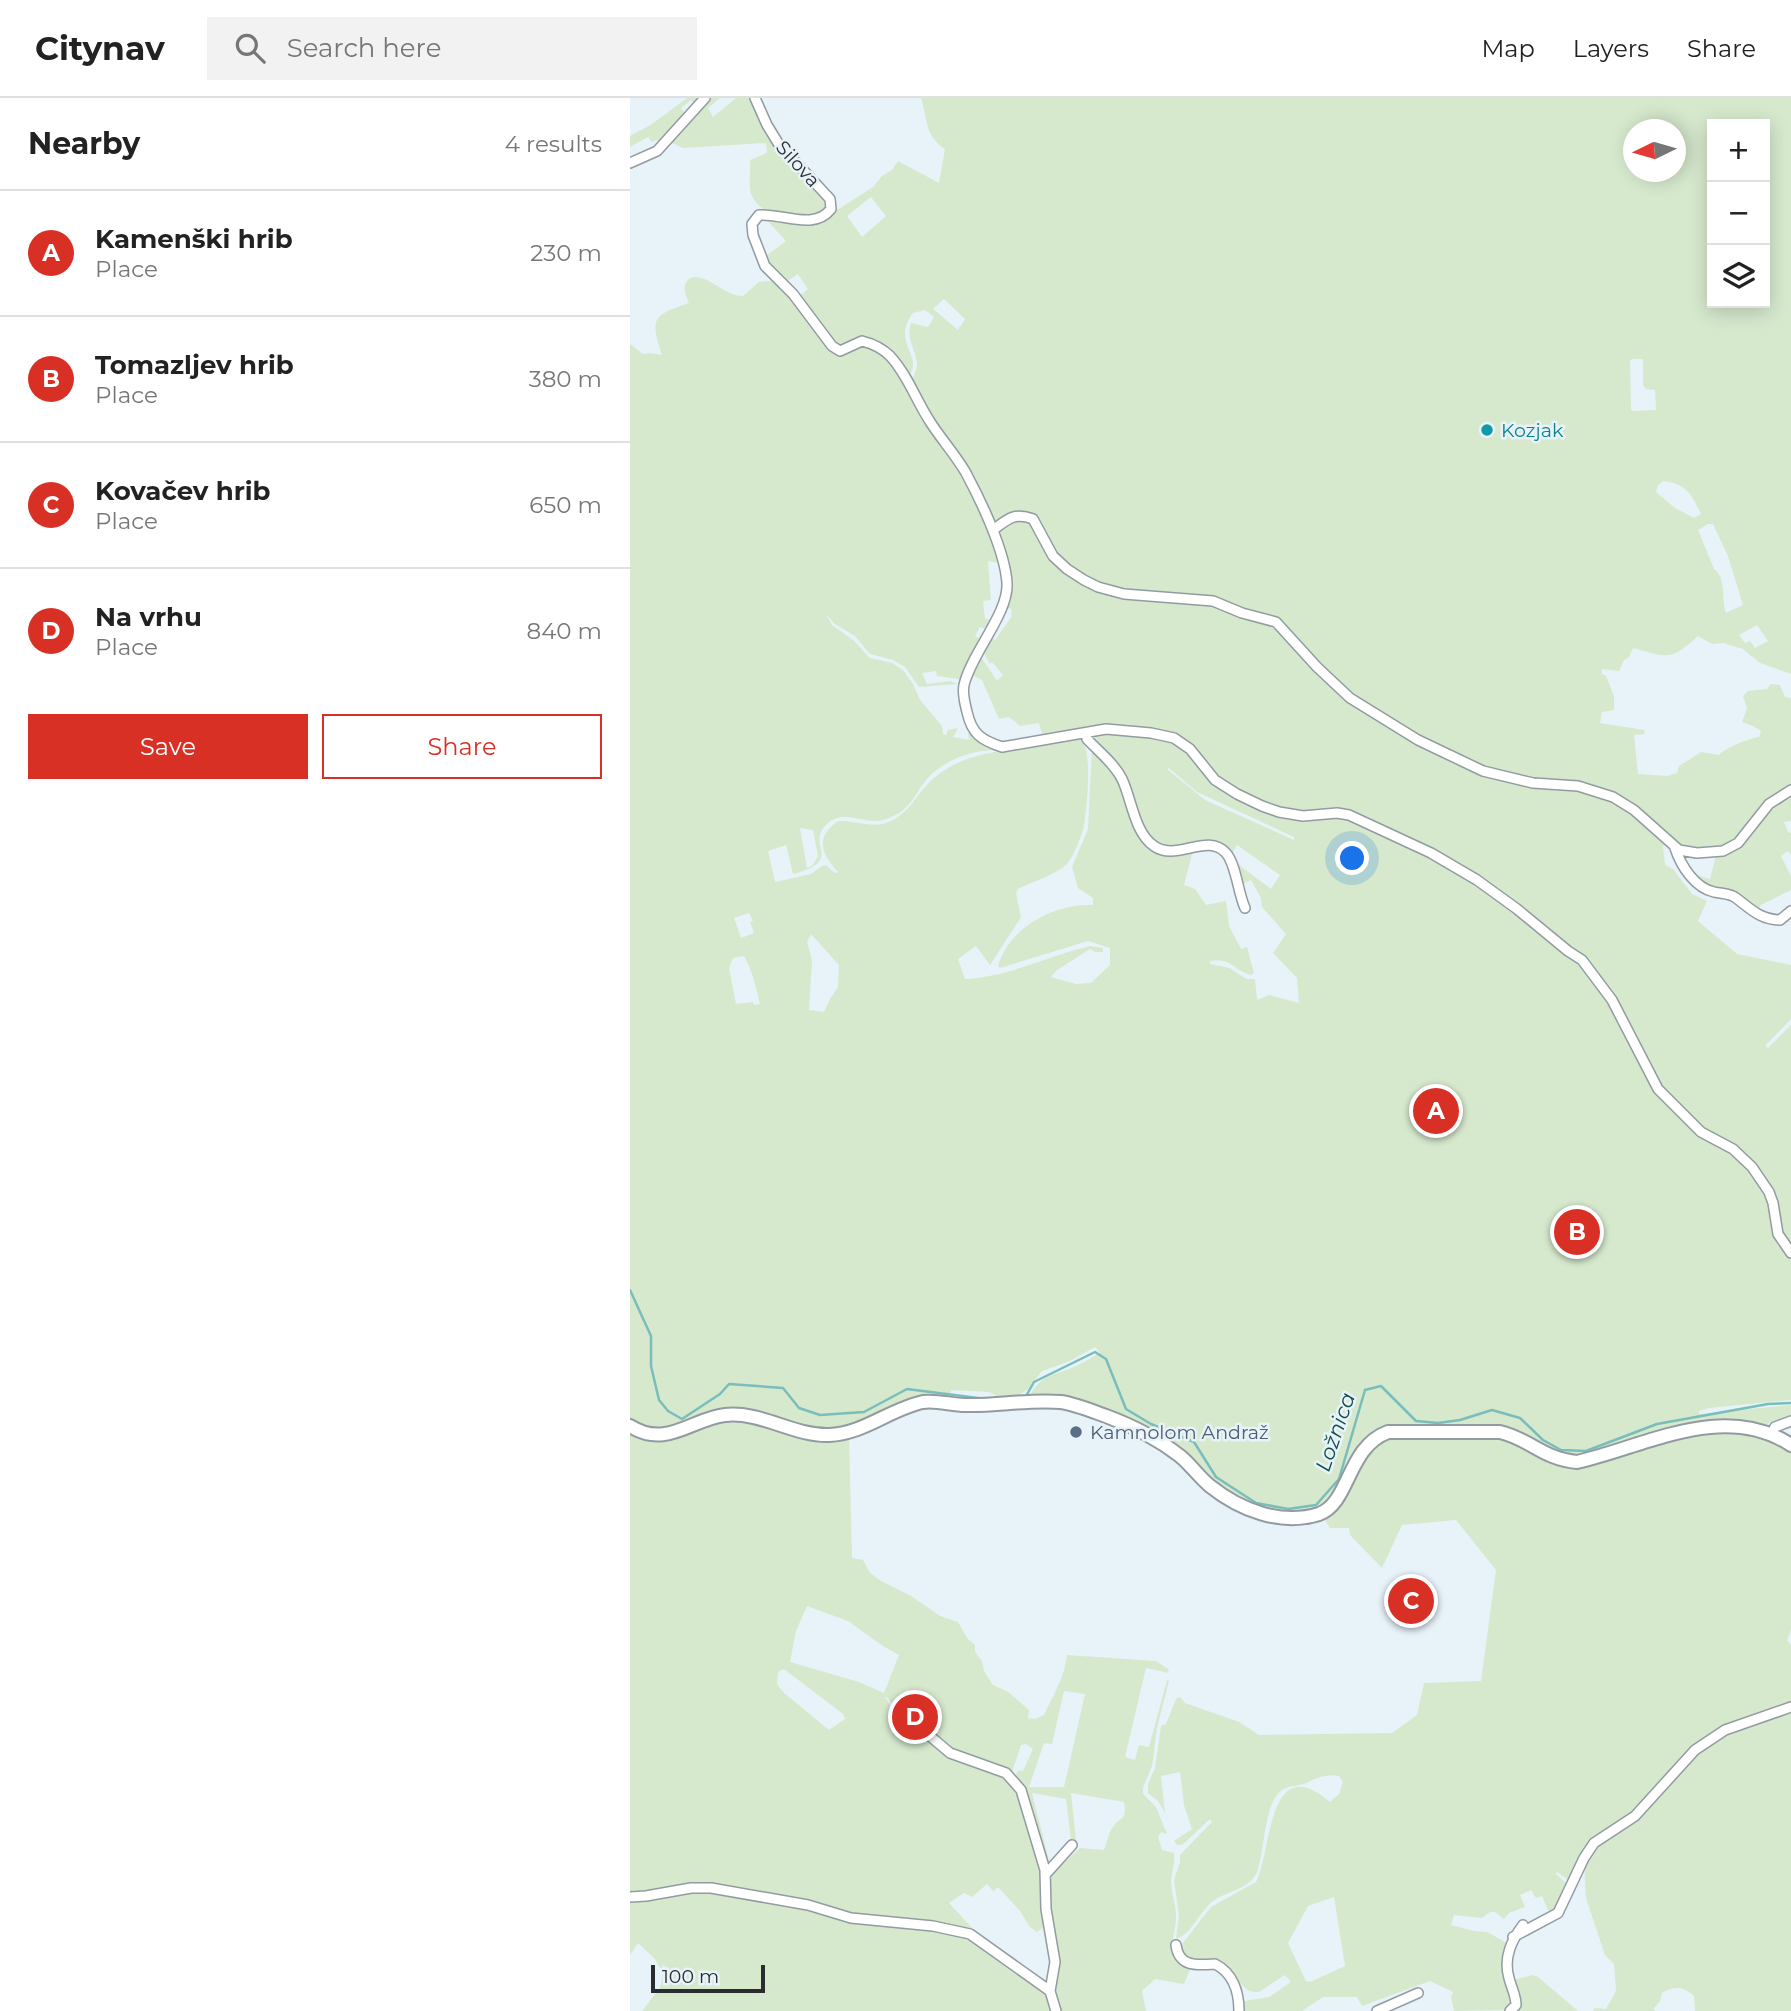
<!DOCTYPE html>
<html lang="en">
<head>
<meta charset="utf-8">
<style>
  :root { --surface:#fff; --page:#f2f2f2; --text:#222; --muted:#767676; --line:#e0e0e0; --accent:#d93025 }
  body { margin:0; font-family:Montserrat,sans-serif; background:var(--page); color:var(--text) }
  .controls { position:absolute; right:21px; top:21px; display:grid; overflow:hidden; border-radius:0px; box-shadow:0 4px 18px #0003 }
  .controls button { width:63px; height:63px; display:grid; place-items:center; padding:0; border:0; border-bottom:2px solid var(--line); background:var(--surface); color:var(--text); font:35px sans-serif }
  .compass { position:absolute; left:993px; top:21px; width:63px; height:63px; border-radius:50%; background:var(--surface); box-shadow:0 4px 18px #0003; rotate:265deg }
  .scale { position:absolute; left:21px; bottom:18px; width:114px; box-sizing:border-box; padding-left:7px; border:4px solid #2a2d30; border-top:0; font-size:19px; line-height:24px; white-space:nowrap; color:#2a2d30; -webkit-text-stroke:5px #e8f2f9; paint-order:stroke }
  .you { position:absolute; left:723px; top:761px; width:24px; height:24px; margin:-18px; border:5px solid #fff; border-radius:50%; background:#1a73e8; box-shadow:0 0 0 10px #1a73e833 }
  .badge { display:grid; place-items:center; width:46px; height:46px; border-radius:50%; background:var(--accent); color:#fff; font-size:23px; font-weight:700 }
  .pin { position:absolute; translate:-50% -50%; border:4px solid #fff; box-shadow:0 2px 7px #0006 }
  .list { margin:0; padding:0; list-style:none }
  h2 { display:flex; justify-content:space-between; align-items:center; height:91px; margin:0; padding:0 28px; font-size:30px }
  h2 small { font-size:23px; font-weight:400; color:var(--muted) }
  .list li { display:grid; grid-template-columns:46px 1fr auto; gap:21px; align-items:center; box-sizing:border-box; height:126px; padding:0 28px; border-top:2px solid var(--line) }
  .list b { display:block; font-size:26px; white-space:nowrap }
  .list p { margin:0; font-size:23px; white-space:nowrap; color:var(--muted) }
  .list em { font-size:23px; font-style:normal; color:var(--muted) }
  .actions { display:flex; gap:14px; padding:21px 28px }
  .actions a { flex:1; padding:16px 0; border:2px solid var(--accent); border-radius:0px; text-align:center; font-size:24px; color:var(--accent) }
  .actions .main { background:var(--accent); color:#fff }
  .icon { flex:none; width:38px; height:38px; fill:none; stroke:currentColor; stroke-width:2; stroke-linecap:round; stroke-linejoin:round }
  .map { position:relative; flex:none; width:1161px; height:1913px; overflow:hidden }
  header { display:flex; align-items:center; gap:42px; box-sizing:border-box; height:98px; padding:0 35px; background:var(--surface); border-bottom:2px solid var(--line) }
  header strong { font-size:33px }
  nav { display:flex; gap:38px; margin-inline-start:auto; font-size:24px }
  .search { width:490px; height:63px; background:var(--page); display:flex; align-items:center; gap:18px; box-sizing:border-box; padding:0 24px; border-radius:0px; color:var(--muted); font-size:26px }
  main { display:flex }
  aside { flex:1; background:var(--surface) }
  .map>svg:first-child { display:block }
  .green { fill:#d6e9cd; fill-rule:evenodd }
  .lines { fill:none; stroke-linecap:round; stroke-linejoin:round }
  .stream { stroke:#79bdbc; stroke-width:2.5 }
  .street-casing { stroke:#929ba2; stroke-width:12 }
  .secondary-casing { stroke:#929ba2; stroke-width:16 }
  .street { stroke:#fff; stroke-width:9 }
  .secondary { stroke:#fff; stroke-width:12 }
  .culture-dot { fill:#0f9aa8; stroke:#e8f2f9; stroke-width:2.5 }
  .service-dot { fill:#5c6f8a; stroke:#e8f2f9; stroke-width:2.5 }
  .labels { text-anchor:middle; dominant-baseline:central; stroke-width:5; stroke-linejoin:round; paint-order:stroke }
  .street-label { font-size:19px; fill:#2a2d30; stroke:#e8f2f9 }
  .culture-label { font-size:19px; fill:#0d838f; stroke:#e8f2f9; text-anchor:start }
  .service-label { font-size:19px; fill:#4e5e75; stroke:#e8f2f9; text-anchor:start }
  .water-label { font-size:21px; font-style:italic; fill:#0f4c4d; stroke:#e8f2f9 }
</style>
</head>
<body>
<header>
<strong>Citynav</strong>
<div class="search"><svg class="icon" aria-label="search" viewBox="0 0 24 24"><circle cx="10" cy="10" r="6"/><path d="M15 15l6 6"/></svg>Search here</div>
<nav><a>Map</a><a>Layers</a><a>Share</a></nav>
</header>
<main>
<aside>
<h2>Nearby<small>4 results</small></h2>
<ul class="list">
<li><span class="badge">A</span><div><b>Kamenški hrib</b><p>Place</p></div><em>230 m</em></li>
<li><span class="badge">B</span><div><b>Tomazljev hrib</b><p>Place</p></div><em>380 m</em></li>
<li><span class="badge">C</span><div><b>Kovačev hrib</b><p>Place</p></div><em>650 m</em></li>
<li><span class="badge">D</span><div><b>Na vrhu</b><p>Place</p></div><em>840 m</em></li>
</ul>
<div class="actions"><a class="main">Save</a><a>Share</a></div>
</aside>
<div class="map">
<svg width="1161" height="1913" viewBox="0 0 1161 1913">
  <rect width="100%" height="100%" fill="#e8f2f9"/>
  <path class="green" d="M57 0H73L66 7 61 2 51 10 56 17 30 47 27 42 22 44 18 39 0 49V38L22 26Z
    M77 0H90L78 10 83 19 106 0H122L132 23 196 102 197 113C174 123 133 124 121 96 118 87 121 72 120 62L137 55 136 45 53 50 40 44Z
    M291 0H1161V576L1130 565 1113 551 1093 545 1082 546 1068 538C1040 564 1037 559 1003 550L999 559 994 562 989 573 972 571V576L976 578 984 598V612L972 614 970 625 1014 632 1015 636 1004 637 1008 676 1037 678 1047 675 1049 668 1071 654 1089 657C1095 650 1120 640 1129 639L1131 633 1123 628 1112 624 1117 610 1113 598 1118 593 1137 591 1141 586 1150 587 1155 599 1161 600V690L1133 709 1115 735 1096 750 1077 753 1055 751 1054 748 1038 745 1033 748 1035 767 1043 771 1062 796 1077 803 1068 823 1107 856 1161 867V921L1135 948 1138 950 1161 927V1148L1150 1134 1142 1095 1124 1068 1099 1046 1071 1032 1041 1003 1024 980 985 900 952 858 903 823 887 807 813 758 724 716 704 713 668 716 624 703 586 681 559 647 544 638 495 629 452 634 449 630 440 632 439 636 413 639 409 625 390 628 379 619 369 621 352 582 341 577 347 561 351 559 367 583 373 577 362 564 360 566 352 552 358 538 365 542 382 518 381 510 374 512C387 485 370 465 368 438 371 429 376 422 386 420 408 415 413 446 423 460 430 469 441 477 452 483 490 505 536 498 578 505 591 507 602 513 614 517L615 514C603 510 591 503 579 501 535 494 475 504 439 471 422 456 417 435 403 419L390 414 369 424H361L340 377 310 336 280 288C282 279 287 274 287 265 285 250 276 241 281 225L298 229 304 219 295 212 283 215C278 222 275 228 275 236 275 251 291 266 278 278 264 263 252 234 226 242 218 244 214 250 205 248L168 199 178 191 168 176 156 184 139 166 136 158 156 143 134 119 166 125 193 121 243 89 252 78 262 72 268 63 309 85 315 51C295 38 297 20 291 0ZM1082 26H1135V205H1082ZM1004 32H1046V74H1004ZM241 99 256 118 232 139 217 118ZM314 201 335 221 328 232 303 211ZM1003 261H1013V287L1016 291 1025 292 1026 312 1003 313 1001 311 1000 263ZM1033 383C1056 386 1061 395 1071 416L1064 420 1045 410 1026 394 1028 387ZM1078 426H1083L1098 458 1113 507 1096 515C1091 501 1097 480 1084 471L1068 432ZM1127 527 1138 543 1125 550 1120 543 1115 545 1109 537Z
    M63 179C83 179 94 198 113 198L129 184 141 183 160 196 174 219 204 255C228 255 233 241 257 259 299 323 352 389 369 465L358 463 361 502 353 503 355 521 363 522 356 531 350 529 345 538 351 541 335 579 329 581 307 578 306 573 292 575 297 586 320 583 328 586 289 589 275 569 263 562 240 556 225 538 205 526 196 516 202 527 223 542 240 560 262 565 273 572 283 586 290 602 312 628 313 636 316 637 318 632 328 630 323 639 339 642 338 635 341 634 363 652C339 653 312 663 296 682 287 693 281 708 269 715 262 719 251 724 243 723 228 722 210 713 197 726 174 747 216 762 163 776L156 747 138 753 145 784 181 776 192 768 196 767 205 775 208 774C192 756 184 740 208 723 224 722 240 730 256 725 279 717 286 696 303 681 334 654 366 655 404 647L406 649 408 646 451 640C463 653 457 714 453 731 450 742 444 757 437 766 429 775 400 785 388 791L386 795 391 819 360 867 346 848 328 861 335 881C378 879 418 858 460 848L473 850V854H465L460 851 427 872 421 879 446 886 461 885 480 867V850L458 843 370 870 368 868C379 829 425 805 463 807V800L448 790 442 769 458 731 462 651 482 669 507 729 537 756H562L554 787 565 791 576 807 596 803 599 828 611 851 617 849 624 875 621 877C601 871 603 860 580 863V866L599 870 617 881H625L627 902 639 897 669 905 667 880 643 855 656 836 632 809 631 800 621 782 611 787C608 781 606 772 602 766 588 744 557 751 534 751L513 733 494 681 464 646V635L470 634 530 639 549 646 571 668 630 710 716 719 781 746 846 785 949 863 979 903 1026 994 1061 1029 1100 1052 1119 1070 1137 1096 1154 1146 1161 1161V1302L1079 1310 1069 1313V1316L1161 1307V1319L1130 1328 1115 1325 949 1358 929 1357 867 1328 817 1330 757 1329 738 1338 728 1348 712 1385 696 1405 679 1414 643 1416 608 1401 578 1379 551 1349 525 1334 429 1297 408 1296 399 1299C410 1279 419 1278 439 1271 450 1267 460 1260 470 1255L465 1249 440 1263 412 1273 398 1291 389 1297 373 1301 359 1294 321 1292 319 1301 208 1331 177 1330 134 1318 24 1332 13 1329 0 1320V246L13 256 21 255 32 257C19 219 24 217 59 205 54 194 51 184 63 179ZM539 670 567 694 664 739V742L575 702 537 671ZM170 730 183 732 188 758 182 768 177 770ZM607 747 650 777 641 791 601 761 602 755ZM119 815 123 823 120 824 124 835 111 840 104 820ZM181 836 209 867 208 889 200 901 194 914 179 912 182 862 177 844ZM114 858C122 872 126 889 130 906L124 907 123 904 106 906 99 870 103 860Z
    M1161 694V723L1154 724 1158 734 1161 735V757L1158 753 1151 758 1161 778V792L1131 807 1127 815 1070 786 1059 768 1066 777 1080 781 1086 758 1109 747 1118 739 1135 713Z
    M97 1321 219 1339 222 1460 233 1462 240 1475 251 1483 281 1498 310 1518 328 1524 337 1540 345 1547V1554L352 1563 354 1573 363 1587 378 1594 399 1612 398 1620 405 1621 414 1617C424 1595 434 1581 437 1557L526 1563 538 1571 539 1575 516 1570 495 1659 505 1662 509 1647 519 1649 537 1582 539 1583 527 1630 522 1668 513 1690V1696L526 1709 537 1736 531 1734 528 1739 532 1752 544 1755C545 1765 542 1773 541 1783 541 1795 546 1806 546 1817 547 1841 530 1856 560 1871L554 1886 525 1881 512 1893 516 1913H428L423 1888 416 1781 450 1750 474 1752C477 1746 478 1735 483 1729 491 1717 497 1724 494 1704L441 1695 446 1742H441L436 1701 402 1695 420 1766 416 1765 386 1676 389 1672 393 1673 403 1651 396 1646 391 1647 381 1677 332 1658 307 1640 311 1622 299 1616 296 1620 290 1619V1598L277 1592 273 1595 277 1625 276 1626 257 1599H255L272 1628 284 1634 295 1636 311 1652 363 1671 385 1685 411 1763 416 1827 407 1834 400 1829 390 1813 368 1789 363 1793 357 1786 342 1799 334 1795 319 1805 344 1832V1835L225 1818 79 1786 0 1794V1338L66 1331ZM177 1508 218 1523 253 1548 269 1557 254 1595 229 1584 160 1564 166 1533ZM154 1571 213 1616 215 1621 199 1632 154 1595 147 1586 148 1574ZM434 1593 455 1596 434 1689H399L414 1645 422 1646Z
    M1088 1331 1127 1335 1161 1351V1532L1157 1542 1161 1547V1913H1065L1064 1898C1053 1888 1044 1888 1032 1895L1030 1903 1023 1911 1026 1913H963L965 1910 976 1911 986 1893 984 1866 975 1857 956 1800 954 1766 940 1783 927 1774 926 1776 938 1787 933 1801 921 1819 912 1798 906 1800 901 1792 890 1797 895 1809 879 1815 874 1821 865 1814H860L852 1820 824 1817 821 1827 844 1833 857 1834 877 1845 873 1874 879 1886 882 1905 877 1912 824 1913 821 1899 823 1894 800 1883 732 1908 727 1899H693L672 1913H611L615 1903 639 1899 661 1884 655 1877 629 1894C612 1895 610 1881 599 1872 592 1866 565 1863 555 1861L549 1850 581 1809 626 1784C642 1754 637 1650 700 1704L709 1696 713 1684 709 1678C694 1675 686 1681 673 1686 666 1688 658 1688 652 1692 633 1706 635 1754 627 1774 620 1791 597 1793 583 1803 570 1813 561 1837 546 1841L549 1817 544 1782 550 1764V1757L582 1724 580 1721 552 1747H547L544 1743 562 1731 554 1707 550 1674 531 1678 535 1715 528 1703 518 1695V1686L525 1670 531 1628 536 1626 546 1601 550 1599 555 1605 609 1624 629 1637 762 1635 787 1617 794 1585 851 1583 866 1472 826 1422 772 1427 752 1470 720 1437 719 1430H700L693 1419 736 1352 757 1339 871 1337 914 1361 936 1369 953 1367 1029 1344ZM704 1799 715 1868 680 1884 676 1883 658 1845 678 1808Z
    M67 1793 284 1827 335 1838 351 1846 413 1892 419 1899 423 1913H12L30 1890 33 1876 25 1861 8 1845 0 1857V1802H27Z
    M903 1877 908 1879 948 1913H885L890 1904 883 1882Z"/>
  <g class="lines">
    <path class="stream" d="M0 1192 21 1238V1268L29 1302 38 1313 52 1321 90 1296 99 1286 153 1290 169 1310 190 1317 234 1314 277 1291 356 1301
      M396 1298 404 1284 465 1254 476 1261 496 1311 521 1326 564 1344 586 1379 626 1405 658 1411 686 1407 709 1381 735 1292 751 1288 786 1323 808 1325 830 1322 862 1312 890 1320 913 1342 931 1352 956 1353 1027 1326 1138 1306 1161 1305"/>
    <g class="street-casing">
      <path id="street" d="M125 0 137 27 148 45 200 101 201 111C184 133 152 115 129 117L122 126 123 137 135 168 163 196 202 248 210 253 232 243C244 246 252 250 260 258 277 276 286 302 299 322 310 340 325 356 336 375 351 403 375 453 377 485 379 515 341 556 334 587 332 596 335 605 337 614 342 636 351 642 372 649L476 631 521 635 544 640 560 651 585 682 607 696 632 708 649 714 673 718 707 715 719 717 801 755 847 782 887 811 938 853 952 862 982 902 1028 991 1071 1034 1103 1051 1122 1069 1139 1094 1143 1105 1148 1136 1161 1155
        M0 65 27 53 75 0
        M363 432C378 421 384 414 403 421L423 458 437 471 454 482 468 489 494 496 583 503 612 515 646 524 687 569 720 600 788 642 853 673 903 685 948 688 983 699 1004 712 1049 752 1067 755 1093 753 1108 745 1139 706 1161 692
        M457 641C469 654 484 665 492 681 502 702 504 734 524 748 546 764 577 734 596 755 606 766 608 795 615 810
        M1045 750C1051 768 1065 790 1084 794 1092 796 1100 795 1106 800 1121 811 1129 821 1150 822L1161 813
        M1141 1336 1145 1329 1161 1323
        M294 1633 320 1655 376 1675 391 1692 415 1772 416 1811 425 1864 420 1893
        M415 1777 442 1747
        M0 1799 16 1798 61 1790H81L178 1807 221 1820 303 1828 340 1836 420 1893 426 1913
        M883 1839 928 1815 954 1760 964 1745 1005 1718 1065 1652 1095 1632 1161 1609
        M546 1847C549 1870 568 1867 585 1866 603 1875 609 1894 609 1913
        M747 1913 788 1895
        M880 1913 886 1907C886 1897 881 1889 879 1880 873 1859 882 1842 893 1827"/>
    </g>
    <g class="secondary-casing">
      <path id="secondary" d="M0 1328C36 1351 61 1321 95 1317 131 1313 163 1338 199 1337 233 1336 260 1311 293 1304 306 1302 322 1307 335 1307 367 1308 399 1301 431 1304 445 1306 462 1313 476 1318 503 1328 528 1341 550 1358 561 1367 569 1379 580 1388 610 1412 651 1428 689 1416 720 1405 717 1349 758 1334H870C900 1341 913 1361 947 1364 1016 1348 1094 1303 1161 1347"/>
    </g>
    <use href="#street" class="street"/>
    <use href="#secondary" class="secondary"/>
  </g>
  <circle class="culture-dot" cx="857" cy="332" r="7"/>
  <circle class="service-dot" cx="446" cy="1334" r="7"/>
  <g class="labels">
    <g class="street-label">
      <text transform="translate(168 66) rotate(48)">Silova</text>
    </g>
    <g class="culture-label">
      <text x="871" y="332">Kozjak</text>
    </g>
    <g class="service-label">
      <text x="460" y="1334">Kamnolom Andraž</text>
    </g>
    <g class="water-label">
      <text transform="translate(705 1334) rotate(-71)">Ložnica</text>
    </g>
  </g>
</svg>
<div class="controls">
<button>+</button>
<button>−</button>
<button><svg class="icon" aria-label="layers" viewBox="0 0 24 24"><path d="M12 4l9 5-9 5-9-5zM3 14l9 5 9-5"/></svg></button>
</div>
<svg class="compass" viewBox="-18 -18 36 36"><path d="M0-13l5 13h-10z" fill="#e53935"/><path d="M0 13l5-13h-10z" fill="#767676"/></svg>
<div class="scale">100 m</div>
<div class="you"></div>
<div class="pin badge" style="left:806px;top:1013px">A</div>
<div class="pin badge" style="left:947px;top:1134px">B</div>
<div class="pin badge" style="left:781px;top:1503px">C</div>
<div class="pin badge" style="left:285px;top:1619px">D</div>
</div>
</main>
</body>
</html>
